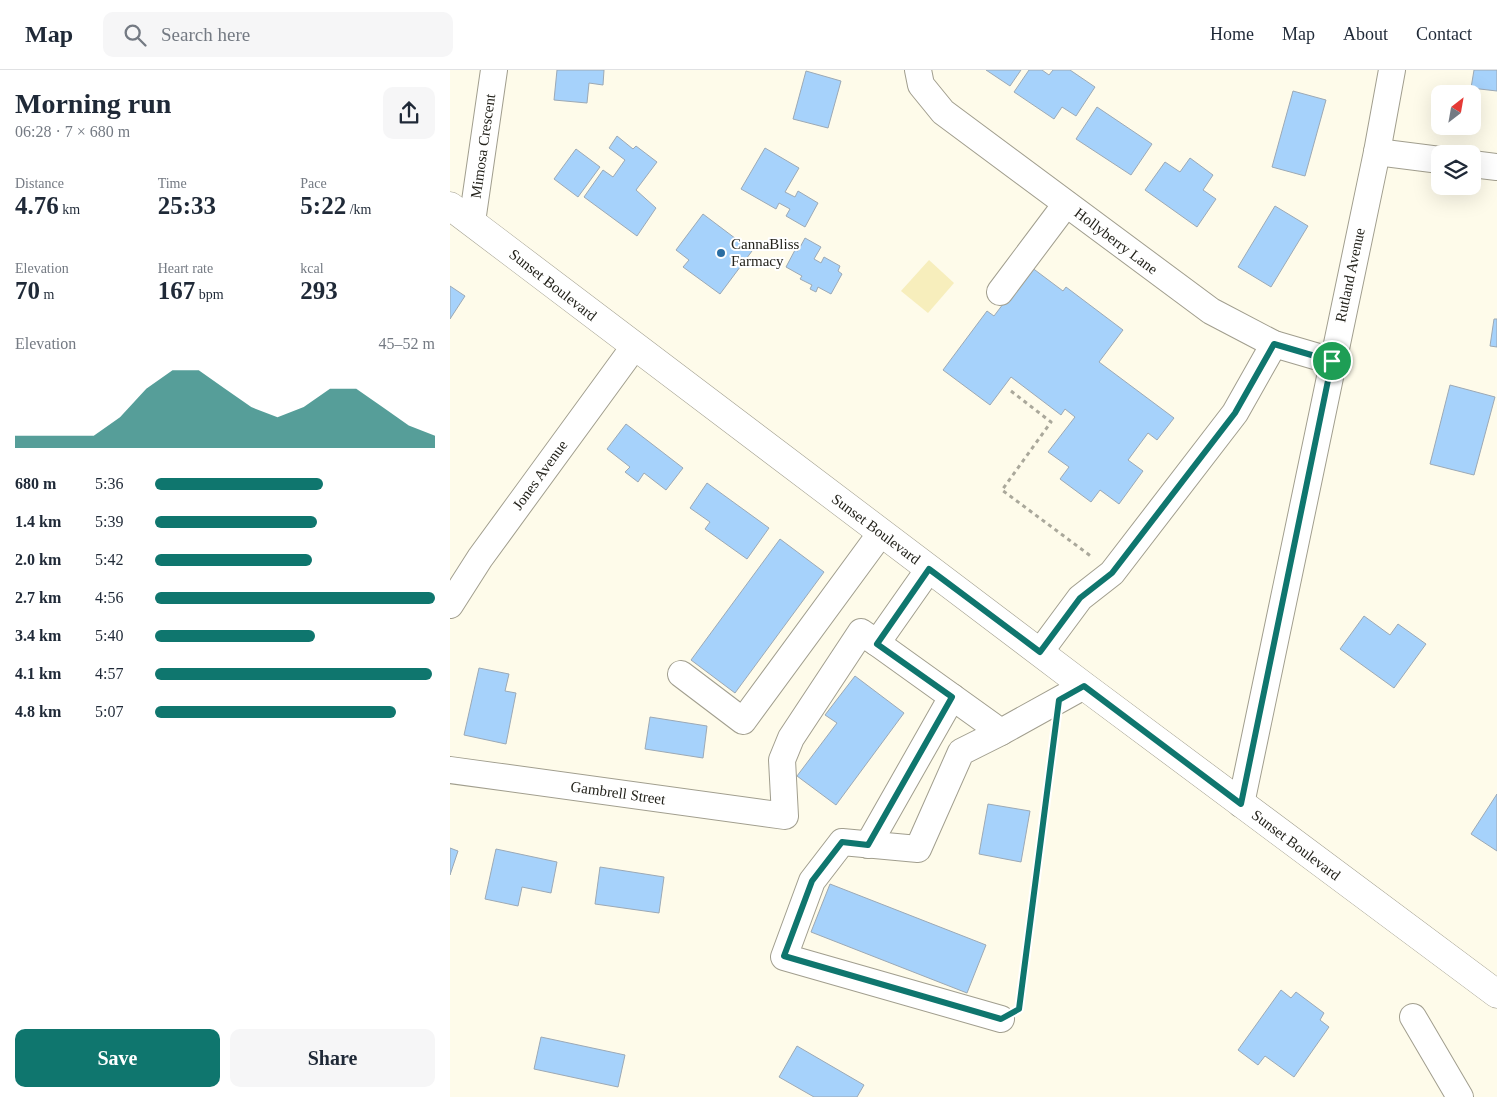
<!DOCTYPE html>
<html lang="en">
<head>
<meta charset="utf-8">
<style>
  body { margin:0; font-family:"Times New Roman",serif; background:#f6f6f7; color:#1f2937; height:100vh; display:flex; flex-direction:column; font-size:19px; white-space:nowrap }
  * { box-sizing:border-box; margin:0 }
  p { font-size:16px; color:#747a83 }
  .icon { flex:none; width:28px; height:28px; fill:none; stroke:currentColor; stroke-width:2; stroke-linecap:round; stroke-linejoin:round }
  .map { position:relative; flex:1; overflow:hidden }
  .details { display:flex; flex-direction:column; background:#fff; width:450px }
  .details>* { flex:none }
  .needle { width:32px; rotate:31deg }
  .tools { position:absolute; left:981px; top:15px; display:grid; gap:10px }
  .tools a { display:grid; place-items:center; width:50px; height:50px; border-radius:10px; background:#fff; box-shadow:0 5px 20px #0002; font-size:25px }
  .pin { position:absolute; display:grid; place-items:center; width:42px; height:42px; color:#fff; margin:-21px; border:2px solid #fff; border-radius:50%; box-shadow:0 1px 5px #0007 }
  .round { display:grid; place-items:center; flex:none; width:52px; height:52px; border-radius:10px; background:#f6f6f7 }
  .headline { display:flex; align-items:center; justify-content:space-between; height:85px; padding:0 15px }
  h1 { font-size:28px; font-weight:700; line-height:38px }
  .stats { display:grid; grid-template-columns:repeat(3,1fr); gap:8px; height:85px; padding:5px 15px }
  .stats div { display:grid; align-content:center }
  .stats b { font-size:25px; font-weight:700 }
  .stats small { font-size:14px; font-weight:400 }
  .stats p { font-size:14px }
  .chart { height:140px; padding:10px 15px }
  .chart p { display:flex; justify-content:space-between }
  .chart svg { width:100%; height:90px; margin-top:5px; fill:#0f766e; opacity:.7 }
  .primary-button { display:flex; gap:10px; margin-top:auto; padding:10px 15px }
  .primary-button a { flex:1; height:58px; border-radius:10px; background:#0f766e; color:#fff; font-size:20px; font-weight:700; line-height:58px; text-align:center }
  .primary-button a+a { background:#f6f6f7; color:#1f2937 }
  ul { padding:0 15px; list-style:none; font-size:16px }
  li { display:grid; grid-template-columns:80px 60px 1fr; align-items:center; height:38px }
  li i { height:12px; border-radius:6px; background:#0f766e }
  header { display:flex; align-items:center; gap:30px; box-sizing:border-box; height:70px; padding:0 25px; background:#fff; border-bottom:1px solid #e0e1e3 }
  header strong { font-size:24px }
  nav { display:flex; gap:28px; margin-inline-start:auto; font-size:18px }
  .search { width:350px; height:45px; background:#f6f6f7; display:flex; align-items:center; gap:12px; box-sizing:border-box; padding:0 18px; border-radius:10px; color:#747a83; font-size:19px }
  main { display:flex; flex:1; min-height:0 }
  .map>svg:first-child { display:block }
</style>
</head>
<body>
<header>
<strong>Map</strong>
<div class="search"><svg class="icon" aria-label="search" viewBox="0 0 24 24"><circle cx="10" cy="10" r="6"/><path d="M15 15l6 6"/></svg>Search here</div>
<nav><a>Home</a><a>Map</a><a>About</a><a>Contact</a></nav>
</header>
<main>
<section class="details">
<div class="headline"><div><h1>Morning run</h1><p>06:28 · 7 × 680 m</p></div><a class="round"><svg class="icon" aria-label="share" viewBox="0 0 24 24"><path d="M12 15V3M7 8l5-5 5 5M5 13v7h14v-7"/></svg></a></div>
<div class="stats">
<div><p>Distance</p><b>4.76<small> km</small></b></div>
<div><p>Time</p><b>25:33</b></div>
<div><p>Pace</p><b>5:22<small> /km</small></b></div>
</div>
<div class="stats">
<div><p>Elevation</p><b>70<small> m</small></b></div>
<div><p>Heart rate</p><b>167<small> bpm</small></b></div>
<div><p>kcal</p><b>293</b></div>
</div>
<div class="chart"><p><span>Elevation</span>45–52 m</p>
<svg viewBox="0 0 160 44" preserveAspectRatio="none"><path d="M0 44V38L10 38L20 38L30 38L40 29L50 15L60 6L70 6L80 15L90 24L100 29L110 24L120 15L130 15L140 24L150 33L160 38V44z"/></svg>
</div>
<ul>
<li><b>680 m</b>5:36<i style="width:60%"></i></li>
<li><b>1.4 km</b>5:39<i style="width:58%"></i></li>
<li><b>2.0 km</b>5:42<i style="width:56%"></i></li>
<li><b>2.7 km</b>4:56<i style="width:100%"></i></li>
<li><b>3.4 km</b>5:40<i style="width:57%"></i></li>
<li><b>4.1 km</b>4:57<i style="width:99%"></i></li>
<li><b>4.8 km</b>5:07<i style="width:86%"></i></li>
</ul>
<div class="primary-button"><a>Save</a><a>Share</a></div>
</section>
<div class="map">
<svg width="1047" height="1027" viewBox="0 0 1047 1027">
  <rect width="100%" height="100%" fill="#fefbea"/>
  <!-- green -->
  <path fill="#f7eebc" d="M 479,190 L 504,213 L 478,243 L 451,221 Z"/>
  <!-- building -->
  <g fill="#a6d2fb" stroke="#9ca9b5">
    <path d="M 107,0 L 154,0 L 153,15 L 139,13 L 137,33 L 104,30 Z"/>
    <path d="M 536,0 L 571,0 L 560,16 Z"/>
    <path d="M 579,0 L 592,0 L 599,5 L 603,0 L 620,0 L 645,17 L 626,46 L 612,37 L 604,49 L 564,22 Z"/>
    <path d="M 1024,0 L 1047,0 L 1047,21 L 1021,18 Z"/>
    <path d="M 356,1 L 391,11 L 378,58 L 343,49 Z"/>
    <path d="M 843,21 L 876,30 L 855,106 L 822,97 Z"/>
    <path d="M 647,37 L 702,74 L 681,105 L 626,69 Z"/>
    <path d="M 167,66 L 183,79 L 186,76 L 207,92 L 186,120 L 206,138 L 187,166 L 134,127 L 153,100 L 163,107 L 175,90 L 159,78 Z"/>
    <path d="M 315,78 L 349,98 L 335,122 L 345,127 L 348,121 L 368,133 L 355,157 L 336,146 L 340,139 L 329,133 L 326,139 L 291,119 Z"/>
    <path d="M 126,79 L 150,97 L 128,127 L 104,109 Z"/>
    <path d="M 740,88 L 763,105 L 753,120 L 766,129 L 747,157 L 695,120 L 715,92 L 730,102 Z"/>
    <path d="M 825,136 L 858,156 L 821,217 L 788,197 Z"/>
    <path d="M 253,144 L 302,181 L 270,224 L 233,197 L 239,190 L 226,180 Z"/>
    <path d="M 355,168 L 371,177 L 364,189 L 371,193 L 374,187 L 390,196 L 388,201 L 392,204 L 381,224 L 368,217 L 366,222 L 360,219 L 362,215 L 350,209 L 352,206 L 336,197 L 345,180 L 348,181 Z"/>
    <path d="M 581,197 L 613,221 L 616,217 L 673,260 L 649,292 L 724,348 L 707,370 L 698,363 L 678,390 L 693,401 L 669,434 L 650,420 L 641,432 L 610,409 L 619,397 L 598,382 L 625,347 L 615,339 L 611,345 L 561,307 L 540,335 L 493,300 L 537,241 L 544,246 Z"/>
    <path d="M 0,216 L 15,226 L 0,249 Z"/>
    <path d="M 1044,249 L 1047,249 L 1047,277 L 1040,276 Z"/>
    <path d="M 1000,315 L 1045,327 L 1024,405 L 980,394 Z"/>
    <path d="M 176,354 L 233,398 L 216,420 L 194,403 L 188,412 L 175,402 L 180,397 L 157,379 Z"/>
    <path d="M 257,413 L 319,458 L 297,489 L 255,459 L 260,452 L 240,438 Z"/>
    <path d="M 330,469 L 374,502 L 285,623 L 241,590 Z"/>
    <path d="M 914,546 L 940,565 L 948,554 L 976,574 L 944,618 L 890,579 Z"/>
    <path d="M 29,598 L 59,604 L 55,621 L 66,623 L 56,674 L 14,665 Z"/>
    <path d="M 405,606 L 454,643 L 386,735 L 347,706 L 387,653 L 375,645 Z"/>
    <path d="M 200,647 L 257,656 L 253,688 L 195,679 Z"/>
    <path d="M 1047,724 L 1047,781 L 1021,764 Z"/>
    <path d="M 538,734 L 580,741 L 571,792 L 529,784 Z"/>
    <path d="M 0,778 L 8,781 L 0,805 Z"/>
    <path d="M 46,779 L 107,792 L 101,823 L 72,817 L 68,836 L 35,829 Z"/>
    <path d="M 150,797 L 214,807 L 209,843 L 145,834 Z"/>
    <path d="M 380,814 L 536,875 L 517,923 L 361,862 Z"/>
    <path d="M 831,920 L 841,928 L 846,922 L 874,943 L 870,950 L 879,957 L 844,1007 L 815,986 L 808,995 L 788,980 Z"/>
    <path d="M 91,967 L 175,985 L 168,1017 L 84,999 Z"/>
    <path d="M 347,976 L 414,1015 L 407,1027 L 364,1027 L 329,1007 Z"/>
  </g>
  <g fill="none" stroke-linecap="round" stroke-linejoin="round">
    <defs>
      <g id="minor">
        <path d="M 468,0 L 471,15 L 493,42 L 761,241 L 824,274 L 882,291"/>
        <path d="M 927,82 L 990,90"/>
        <path d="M 1022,94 L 1047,97"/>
        <path d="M 22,152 L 44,0"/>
        <path d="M 550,222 L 616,134"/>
        <path d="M 0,535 L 30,488 L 184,277"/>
        <path d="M 427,573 L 551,662 L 634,616"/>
        <path d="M 590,582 L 630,528 L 662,503 L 785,343 L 824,274"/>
        <path d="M 231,604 L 293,651 L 431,463"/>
        <path d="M 0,700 L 335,746 L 332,690 L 341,668 L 411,562 L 427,573 L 479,499"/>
        <path d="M 791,734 L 927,82 L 942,0"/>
        <path d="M 418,775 L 502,627"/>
        <path d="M 963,947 L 1010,1027"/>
        <path d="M 551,949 L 334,887 L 362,811 L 392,772 L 468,779 L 511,682 L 551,662"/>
      </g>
      <path id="major" d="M 0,136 L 634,616 L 1047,924"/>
    </defs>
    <!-- minor casing -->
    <use href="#minor" stroke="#a19e8e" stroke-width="28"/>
    <!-- major casing -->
    <use href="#major" stroke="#a19e8e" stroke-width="29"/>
    <!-- path -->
    <g stroke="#aaa89b" stroke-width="3" stroke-dasharray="4 4" stroke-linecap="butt">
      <path d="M 561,321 L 601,352 L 552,420 L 642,487"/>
      <path d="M 569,934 L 605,660"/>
    </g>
    <!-- minor -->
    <use href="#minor" stroke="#fff" stroke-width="26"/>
    <!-- major -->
    <use href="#major" stroke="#fff" stroke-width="28"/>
  </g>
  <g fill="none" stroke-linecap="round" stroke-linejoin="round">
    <defs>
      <path id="route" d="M 824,274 L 882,291 L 791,734 L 634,616 L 609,630 L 569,939 L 551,949 L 334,886 L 362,811 L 392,772 L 418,775 L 502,627 L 427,574 L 479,499 L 590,582 L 630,528 L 662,503 L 785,343 Z"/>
    </defs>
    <!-- route casing -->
    <use href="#route" stroke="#fff" stroke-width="10"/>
    <!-- route -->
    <use href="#route" stroke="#0f766e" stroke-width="6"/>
  </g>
  <!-- markers -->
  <circle fill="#2a6da2" stroke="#fff" stroke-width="2" cx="271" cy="183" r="5"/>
  <g text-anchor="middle" stroke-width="4" stroke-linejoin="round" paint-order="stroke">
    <!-- street labels -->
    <g font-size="15" fill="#24231c" stroke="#fff">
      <text transform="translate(33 76) rotate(-82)" y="5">Mimosa Crescent</text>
      <text transform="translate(666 171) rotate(37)" y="5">Hollyberry Lane</text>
      <text transform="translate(900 205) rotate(-78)" y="5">Rutland Avenue</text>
      <text transform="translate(103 215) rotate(38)" y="5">Sunset Boulevard</text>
      <text transform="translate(90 405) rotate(-54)" y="5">Jones Avenue</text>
      <text transform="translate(426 459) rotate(37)" y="5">Sunset Boulevard</text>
      <text transform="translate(168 723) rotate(8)" y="5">Gambrell Street</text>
      <text transform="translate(846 775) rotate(37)" y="5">Sunset Boulevard</text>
    </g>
    <!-- poi labels -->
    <g font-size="15" fill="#24231c" stroke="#fff" text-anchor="start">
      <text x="281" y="179">CannaBliss<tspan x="281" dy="17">Farmacy</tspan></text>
    </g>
  </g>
</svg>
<div class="tools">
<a><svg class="needle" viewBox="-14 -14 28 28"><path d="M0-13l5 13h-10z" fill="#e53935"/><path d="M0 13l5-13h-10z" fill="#747a83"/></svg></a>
<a><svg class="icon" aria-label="layers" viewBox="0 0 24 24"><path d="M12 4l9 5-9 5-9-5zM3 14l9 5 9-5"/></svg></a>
</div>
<div class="pin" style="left:882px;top:291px;background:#1e9e55"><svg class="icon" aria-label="arrive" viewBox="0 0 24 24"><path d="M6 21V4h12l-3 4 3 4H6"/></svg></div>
</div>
</main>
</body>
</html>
